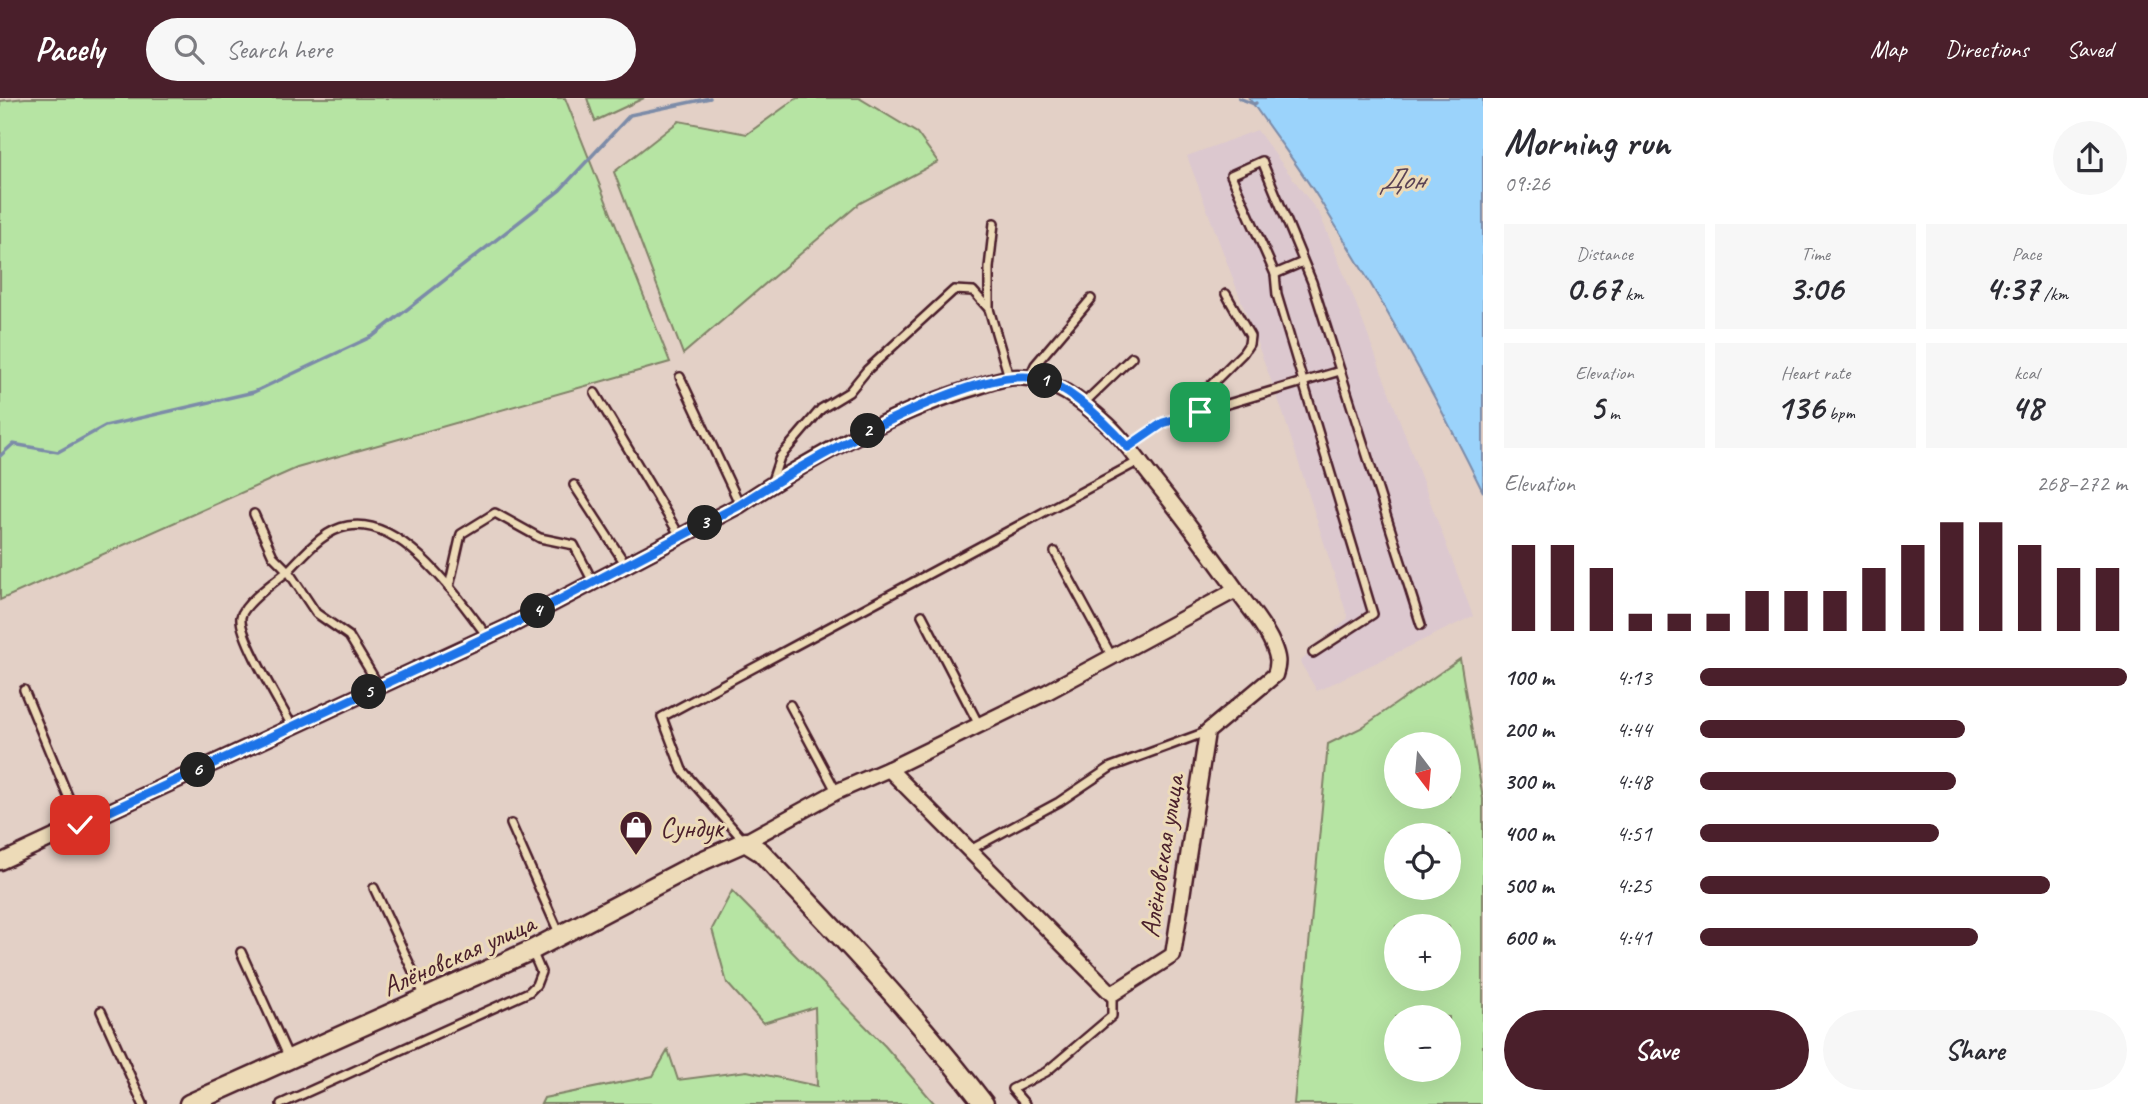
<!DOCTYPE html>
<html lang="en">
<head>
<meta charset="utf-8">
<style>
  body { margin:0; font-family:Caveat,sans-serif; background:#f7f7f7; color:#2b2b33; height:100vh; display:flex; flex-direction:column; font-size:26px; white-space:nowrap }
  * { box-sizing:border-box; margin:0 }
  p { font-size:23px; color:#7c7c81 }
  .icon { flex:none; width:38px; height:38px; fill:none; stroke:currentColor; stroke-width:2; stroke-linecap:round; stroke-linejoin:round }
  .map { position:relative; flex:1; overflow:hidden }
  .side { display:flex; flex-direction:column; background:#fff; width:665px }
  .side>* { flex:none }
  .needle { width:46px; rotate:164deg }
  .buttons { position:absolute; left:1384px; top:634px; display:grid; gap:14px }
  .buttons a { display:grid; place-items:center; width:77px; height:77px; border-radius:50%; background:#fff; box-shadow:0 7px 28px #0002; font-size:35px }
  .pin { position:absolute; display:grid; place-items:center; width:60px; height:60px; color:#fff; margin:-30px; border-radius:14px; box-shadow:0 4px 10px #0006 }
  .km { position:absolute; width:35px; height:35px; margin:-18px; border-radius:50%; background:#222; color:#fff; font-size:19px; line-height:35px; text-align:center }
  .round { display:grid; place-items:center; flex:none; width:74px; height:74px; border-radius:37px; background:#f7f7f7 }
  .headline { display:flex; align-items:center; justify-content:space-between; height:119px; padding:0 21px }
  h1 { font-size:38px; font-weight:800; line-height:52px }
  .metrics { display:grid; grid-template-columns:repeat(3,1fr); gap:10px; height:119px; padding:7px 21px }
  .metrics div { display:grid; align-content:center; border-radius:0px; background:#f7f7f7; text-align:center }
  .metrics b { font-size:35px; font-weight:800 }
  .metrics small { font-size:19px; font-weight:400 }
  .metrics p { font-size:19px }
  .chart { height:196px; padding:14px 21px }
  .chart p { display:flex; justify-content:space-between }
  .chart svg { width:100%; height:126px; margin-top:7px; stroke:#4a1f2b; stroke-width:6 }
  .cta { display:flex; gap:14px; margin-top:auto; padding:14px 21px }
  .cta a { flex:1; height:80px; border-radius:42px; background:#4a1f2b; color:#fff; font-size:28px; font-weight:800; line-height:80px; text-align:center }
  .cta a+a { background:#f7f7f7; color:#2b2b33 }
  ul { padding:0 21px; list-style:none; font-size:23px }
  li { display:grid; grid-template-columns:112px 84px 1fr; align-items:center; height:52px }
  li i { height:18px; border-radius:9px; background:#4a1f2b }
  header { display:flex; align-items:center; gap:42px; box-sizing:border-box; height:98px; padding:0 35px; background:#4a1f2b; color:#fff }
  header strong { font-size:33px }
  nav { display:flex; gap:38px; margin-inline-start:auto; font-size:24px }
  .search { width:490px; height:63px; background:#f7f7f7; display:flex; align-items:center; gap:18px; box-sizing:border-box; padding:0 24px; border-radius:38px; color:#7c7c81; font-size:26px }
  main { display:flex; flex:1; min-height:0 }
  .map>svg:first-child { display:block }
</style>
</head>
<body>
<header>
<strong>Pacely</strong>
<div class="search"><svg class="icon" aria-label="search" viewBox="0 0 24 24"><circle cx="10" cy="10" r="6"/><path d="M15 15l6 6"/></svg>Search here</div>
<nav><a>Map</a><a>Directions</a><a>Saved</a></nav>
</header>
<main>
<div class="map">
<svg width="1483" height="1006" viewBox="0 0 1483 1006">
  <rect width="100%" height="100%" fill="#e3d0c6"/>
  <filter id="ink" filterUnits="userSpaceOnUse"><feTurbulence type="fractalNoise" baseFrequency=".0143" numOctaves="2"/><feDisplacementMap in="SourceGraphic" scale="14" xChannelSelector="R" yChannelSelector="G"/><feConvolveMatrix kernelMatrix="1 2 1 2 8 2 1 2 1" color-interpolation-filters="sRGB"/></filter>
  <g filter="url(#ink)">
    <!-- built -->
    <path fill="#dcc8cf" d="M 1257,32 L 1320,117 L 1355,203 L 1473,518 L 1317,593 L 1300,564 L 1348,520 L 1281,309 L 1187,58 Z"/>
    <!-- green -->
    <g fill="#b6e4a3" stroke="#808267" stroke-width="2" fill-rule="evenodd">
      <path d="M 25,0 L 565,0 L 670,264 L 297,370 L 0,502 L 0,3 Z"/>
      <path d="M 587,0 L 644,0 L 595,23 Z"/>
      <path d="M 797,0 L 859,0 L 917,35 L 938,64 L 860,105 L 683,256 L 614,74 L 679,23 L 747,36 Z"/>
      <path d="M 1460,561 L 1483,701 L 1483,1006 L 1294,1006 L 1328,646 L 1361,630 ZM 1396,646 L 1449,646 L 1449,698 L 1396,698 ZM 1396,737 L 1449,737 L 1449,789 L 1396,789 ZM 1396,828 L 1449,828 L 1449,880 L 1396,880 ZM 1396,919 L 1449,919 L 1449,971 L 1396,971 Z"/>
      <path d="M 732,793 L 885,948 L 935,1006 L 541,1006 L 544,1000 L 653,978 L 668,952 L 678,982 L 747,973 L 817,988 L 815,909 L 763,925 L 727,885 L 712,831 Z"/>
    </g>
    <!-- water -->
    <path fill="#9bd3fb" stroke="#7b8ba8" stroke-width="2" d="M 1249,0 L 1483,0 L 1483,394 C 1434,294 1378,195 1319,101 C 1297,66 1272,34 1249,0 Z"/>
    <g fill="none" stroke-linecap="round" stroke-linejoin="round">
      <!-- stream -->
      <g stroke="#7b8ba8" stroke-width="3.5">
        <path d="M 1239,0 L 1254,6 L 1256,5"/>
        <path d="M 0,358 L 13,346 L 58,354 L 105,328 L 254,294 L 373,238 L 560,92 L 630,17 L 710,0"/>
      </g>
      <defs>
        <g id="service">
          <path d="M 994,125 L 989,170 L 989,211 L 1009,279"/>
          <path d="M 1275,176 L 1303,164"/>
          <path d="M 680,279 L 740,407"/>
          <path d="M 1029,280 L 1035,267 L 1091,201"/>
          <path d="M 595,295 L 680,438"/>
          <path d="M 1082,307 L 1132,259"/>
          <path d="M 1200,314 L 1207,291 L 1243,255 L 1249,246 L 1250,238 L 1226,196"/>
          <path d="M 1128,349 L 1163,325 L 1340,273"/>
          <path d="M 771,386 L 780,359 L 821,311 L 849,294 L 867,272 L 954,192 L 973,193 L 989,211"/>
          <path d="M 574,387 L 626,467"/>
          <path d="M 254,416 L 273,458 L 288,473 C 277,482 244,505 241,519 C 238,537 282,609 292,628"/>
          <path d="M 1055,454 L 1112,559"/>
          <path d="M 449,489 L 461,436 L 495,415 L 540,440 L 574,447 L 593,484"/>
          <path d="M 922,517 L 979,627"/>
          <path d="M 1313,555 L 1373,516 L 1277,197 L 1275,176 L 1231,77 L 1262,63 L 1312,184 L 1421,527"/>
          <path d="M 379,588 L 349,538 L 316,515 L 288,473 C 305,456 323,432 348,428 C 403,418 458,500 487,538"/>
          <path d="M 24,592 L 80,727"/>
          <path d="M 790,607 L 836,693"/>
          <path d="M 511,726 L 560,837"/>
          <path d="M 744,743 L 682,672 L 662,619 L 1139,363"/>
          <path d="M 970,752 L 1059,704 L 1111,669 L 1206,634"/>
          <path d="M 374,790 L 425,899"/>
          <path d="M 241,854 L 289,960"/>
          <path d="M 101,913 L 143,1006"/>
          <path d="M 281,1006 L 529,894 L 536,887 L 541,874 L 532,853"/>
          <path d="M 1025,1006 L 1012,991 L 1046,974 L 1112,918 L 1112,896"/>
        </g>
        <g id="minor">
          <path d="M 745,744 L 836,694 L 889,671 L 1047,594 L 1236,492"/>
          <path d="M 0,764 L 510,528 L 740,407 C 810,361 896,312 976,289 C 989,285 1003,279 1017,279 C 1052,279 1083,304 1108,327 C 1124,342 1136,359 1149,376 C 1179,413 1207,451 1235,490 C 1247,508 1265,527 1273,547 C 1278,559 1279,565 1275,577 L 1207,634 L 1173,857 L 1112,896 L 889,671"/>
        </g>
        <path id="tertiary" d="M 189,1006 L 532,852 L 704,762 L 745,744 L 761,754 C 839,836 916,917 984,1006"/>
      </defs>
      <!-- service casing -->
      <use href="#service" stroke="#4a1f2b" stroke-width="12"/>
      <!-- minor casing -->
      <use href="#minor" stroke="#4a1f2b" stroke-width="19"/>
      <!-- tertiary casing -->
      <use href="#tertiary" stroke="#4a1f2b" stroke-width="23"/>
      <!-- service -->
      <use href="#service" stroke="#eddbb8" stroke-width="7"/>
      <!-- minor -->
      <use href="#minor" stroke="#eddbb8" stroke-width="14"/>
      <!-- tertiary -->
      <use href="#tertiary" stroke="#eddbb8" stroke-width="18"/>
    </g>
  </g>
  <g fill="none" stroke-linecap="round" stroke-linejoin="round" filter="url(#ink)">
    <defs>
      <path id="route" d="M 80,727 L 510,528 L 740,407 C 795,370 978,263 1040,281 C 1071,290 1107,326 1128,349 L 1163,325 L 1200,314"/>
    </defs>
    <!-- route casing -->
    <use href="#route" stroke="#fff" stroke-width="14"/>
    <!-- route -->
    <use href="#route" stroke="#1a73e8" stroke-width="9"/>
  </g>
  <!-- icons -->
  <defs>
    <symbol id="shop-pin" viewBox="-11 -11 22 30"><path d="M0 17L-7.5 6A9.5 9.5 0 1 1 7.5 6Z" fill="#4a1f2b" stroke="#eddbb8"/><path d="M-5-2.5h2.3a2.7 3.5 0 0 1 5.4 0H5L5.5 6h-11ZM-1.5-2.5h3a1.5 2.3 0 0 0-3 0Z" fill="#fff"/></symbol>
  </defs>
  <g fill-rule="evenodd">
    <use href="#shop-pin" x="617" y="710" width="38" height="52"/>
  </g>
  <g text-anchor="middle" stroke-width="6" stroke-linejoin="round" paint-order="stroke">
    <!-- poi labels -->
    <g font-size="28" fill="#4a1f2b" stroke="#eddbb8" text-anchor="start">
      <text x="660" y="739">Сундук</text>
    </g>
    <!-- street labels -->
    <g font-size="28" fill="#4a1f2b" stroke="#eddbb8">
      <text transform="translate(1161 758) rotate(-81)" y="10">Алёновская улица</text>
      <text transform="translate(458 856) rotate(-24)" y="10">Алёновская улица</text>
    </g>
    <!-- water labels -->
    <g font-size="30" font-style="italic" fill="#5a4355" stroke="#eddbb8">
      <text x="1402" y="91">Дон</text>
    </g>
  </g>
</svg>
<div class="buttons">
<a><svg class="needle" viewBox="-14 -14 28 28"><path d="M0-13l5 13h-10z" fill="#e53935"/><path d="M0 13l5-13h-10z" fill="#7c7c81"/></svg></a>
<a><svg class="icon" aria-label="locate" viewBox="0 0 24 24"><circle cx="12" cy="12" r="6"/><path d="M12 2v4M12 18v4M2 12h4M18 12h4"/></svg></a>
<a>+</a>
<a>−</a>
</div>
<div class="pin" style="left:1200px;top:314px;background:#1e9e55"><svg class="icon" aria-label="arrive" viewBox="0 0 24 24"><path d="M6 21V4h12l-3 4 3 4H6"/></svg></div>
<div class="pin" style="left:80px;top:727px;background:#d93025"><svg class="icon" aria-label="check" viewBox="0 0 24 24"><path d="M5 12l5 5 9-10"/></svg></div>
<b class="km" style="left:1045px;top:283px">1</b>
<b class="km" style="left:868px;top:333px">2</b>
<b class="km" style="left:705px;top:425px">3</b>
<b class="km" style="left:538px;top:513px">4</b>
<b class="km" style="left:369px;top:594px">5</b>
<b class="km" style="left:198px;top:672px">6</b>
</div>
<section class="side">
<div class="headline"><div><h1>Morning run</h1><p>09:26</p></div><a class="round"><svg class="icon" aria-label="share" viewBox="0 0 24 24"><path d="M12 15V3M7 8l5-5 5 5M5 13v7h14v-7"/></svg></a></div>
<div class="metrics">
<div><p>Distance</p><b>0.67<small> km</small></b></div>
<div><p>Time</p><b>3:06</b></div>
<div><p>Pace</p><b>4:37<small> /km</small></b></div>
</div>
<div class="metrics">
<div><p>Elevation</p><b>5<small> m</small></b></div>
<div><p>Heart rate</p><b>136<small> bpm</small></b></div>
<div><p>kcal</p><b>48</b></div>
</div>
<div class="chart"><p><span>Elevation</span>268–272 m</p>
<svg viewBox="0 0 160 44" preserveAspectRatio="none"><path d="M5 44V14M15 44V14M25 44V22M35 44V38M45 44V38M55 44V38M65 44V30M75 44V30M85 44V30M95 44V22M105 44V14M115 44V6M125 44V6M135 44V14M145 44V22M155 44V22"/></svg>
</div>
<ul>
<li><b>100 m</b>4:13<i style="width:100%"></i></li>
<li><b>200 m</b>4:44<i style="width:62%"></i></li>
<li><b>300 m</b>4:48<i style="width:60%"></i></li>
<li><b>400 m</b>4:51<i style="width:56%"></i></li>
<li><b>500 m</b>4:25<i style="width:82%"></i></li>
<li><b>600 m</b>4:41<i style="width:65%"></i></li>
</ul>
<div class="cta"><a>Save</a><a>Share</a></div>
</section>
</main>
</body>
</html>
